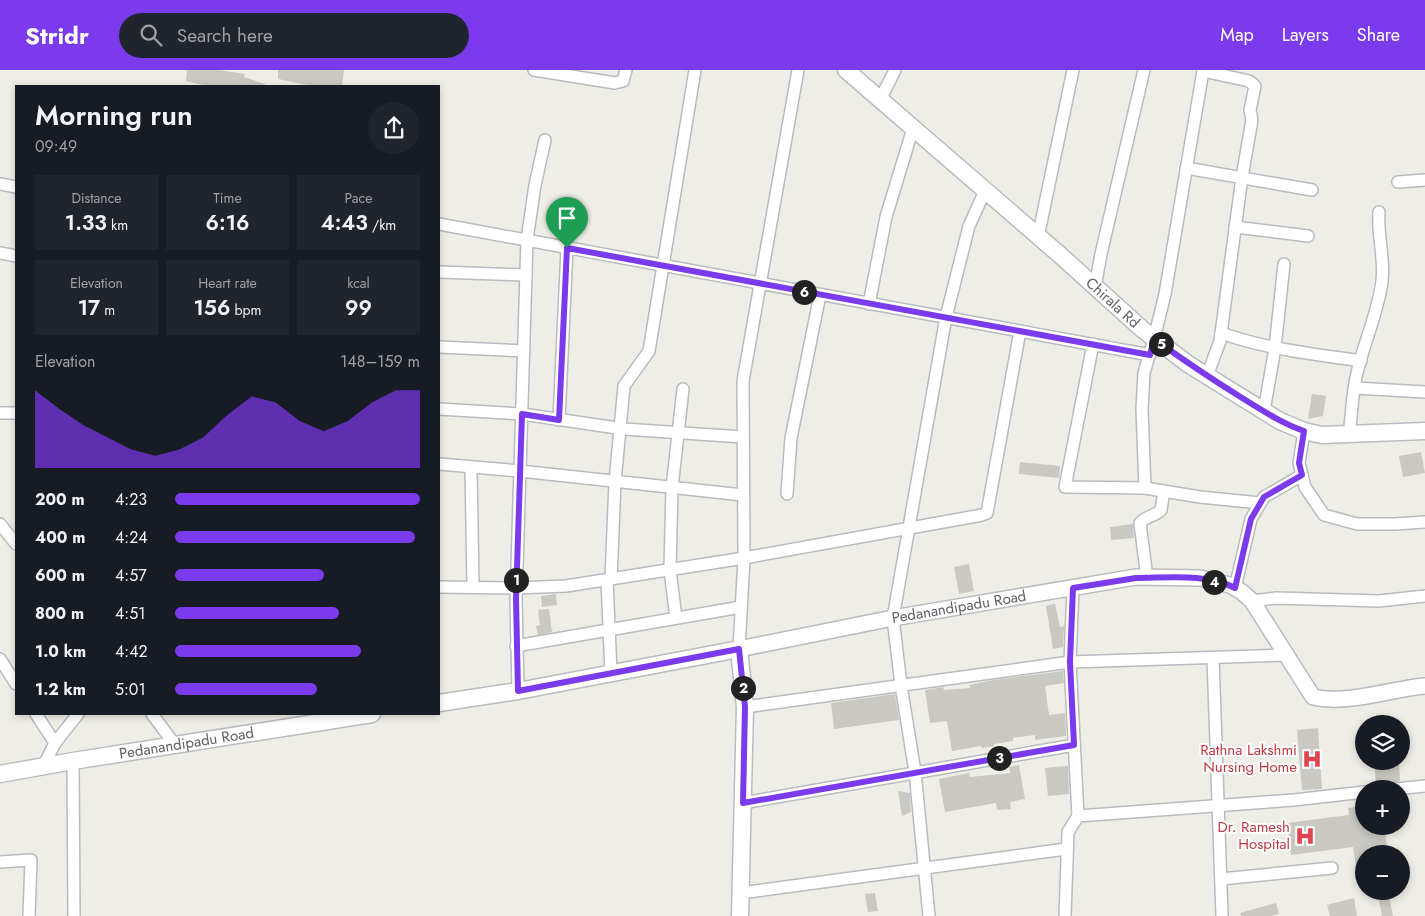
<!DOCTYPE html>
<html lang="en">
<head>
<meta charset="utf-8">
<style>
  body { margin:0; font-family:Jost,sans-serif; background:#20242c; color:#f1f3f6; height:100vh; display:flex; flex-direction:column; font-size:19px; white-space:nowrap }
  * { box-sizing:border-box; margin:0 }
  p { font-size:16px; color:#9ea1a6 }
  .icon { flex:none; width:28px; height:28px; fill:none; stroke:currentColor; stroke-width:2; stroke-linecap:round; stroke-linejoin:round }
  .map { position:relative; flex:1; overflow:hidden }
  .drawer { position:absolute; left:15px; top:15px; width:425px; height:630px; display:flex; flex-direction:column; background:#171b24; border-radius:0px; box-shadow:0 2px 8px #0003 }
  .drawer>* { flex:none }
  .fabs { position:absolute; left:1355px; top:645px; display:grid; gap:10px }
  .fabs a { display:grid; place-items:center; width:55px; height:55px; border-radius:50%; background:#171b24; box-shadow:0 2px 8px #0003; font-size:25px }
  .pin { position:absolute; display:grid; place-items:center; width:42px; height:42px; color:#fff; margin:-51px -21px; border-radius:50% 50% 50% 0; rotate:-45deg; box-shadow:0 0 5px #0007 }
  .pin .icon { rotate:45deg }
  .km { position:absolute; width:25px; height:25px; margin:-12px; border-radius:50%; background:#222; color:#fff; font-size:14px; line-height:25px; text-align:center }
  .round { display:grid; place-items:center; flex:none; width:52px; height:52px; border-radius:26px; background:#20242c }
  .headline { display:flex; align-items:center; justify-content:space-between; height:85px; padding:0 20px }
  h1 { font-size:28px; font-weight:600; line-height:38px }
  .stats { display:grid; grid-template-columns:repeat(3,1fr); gap:8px; height:85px; padding:5px 20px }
  .stats div { display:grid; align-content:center; border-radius:0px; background:#20242c; text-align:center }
  .stats b { font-size:21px; font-weight:600 }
  .stats small { font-size:14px; font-weight:400 }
  .stats p { font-size:14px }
  .chart { height:140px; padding:10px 20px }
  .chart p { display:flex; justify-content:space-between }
  .chart svg { width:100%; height:90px; margin-top:5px; fill:#7c3aed; opacity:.7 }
  ul { padding:0 20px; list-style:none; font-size:16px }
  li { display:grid; grid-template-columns:80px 60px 1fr; align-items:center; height:38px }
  li i { height:12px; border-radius:6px; background:#7c3aed }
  header { display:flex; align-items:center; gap:30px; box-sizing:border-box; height:70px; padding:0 25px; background:#7c3aed; color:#fff }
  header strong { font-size:24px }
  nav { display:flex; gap:28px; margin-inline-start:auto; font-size:18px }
  .search { width:350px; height:45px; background:#20242c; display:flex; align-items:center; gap:12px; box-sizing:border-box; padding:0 18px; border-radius:28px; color:#9ea1a6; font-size:19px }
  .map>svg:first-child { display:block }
</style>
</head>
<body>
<header>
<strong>Stridr</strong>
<div class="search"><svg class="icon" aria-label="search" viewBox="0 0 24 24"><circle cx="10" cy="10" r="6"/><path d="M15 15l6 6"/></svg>Search here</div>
<nav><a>Map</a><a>Layers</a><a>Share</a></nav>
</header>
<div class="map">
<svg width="1425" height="846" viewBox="0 0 1425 846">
  <rect width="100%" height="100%" fill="#efeee6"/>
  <!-- building -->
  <g fill="#cac8c2">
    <path d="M 187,0 L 219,0 L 245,4 L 244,7 L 265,14 L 264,16 L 207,16 L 186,11 Z"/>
    <path d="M 278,0 L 344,0 L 342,16 L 312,16 L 278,9 Z"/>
    <path d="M 1312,324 L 1326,326 L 1323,346 L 1308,349 Z"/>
    <path d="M 1421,382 L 1425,403 L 1403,407 L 1399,386 Z"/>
    <path d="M 1020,392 L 1060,396 L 1059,408 L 1019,404 Z"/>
    <path d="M 1133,454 L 1134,468 L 1111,470 L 1110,457 Z"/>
    <path d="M 969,494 L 974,521 L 959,524 L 954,497 Z"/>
    <path d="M 556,524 L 557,535 L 542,537 L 541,526 Z"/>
    <path d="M 1055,534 L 1060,557 L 1064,556 L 1063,577 L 1053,579 L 1046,536 Z"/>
    <path d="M 549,539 L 552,562 L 538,565 L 536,556 L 540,555 L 538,540 Z"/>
    <path d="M 1063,601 L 1064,613 L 1045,616 L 1049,645 L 1065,643 L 1066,666 L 1035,670 L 1035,665 L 1013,668 L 1013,671 L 994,674 L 994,676 L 982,678 L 981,676 L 952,681 L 947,651 L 930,653 L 925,620 L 943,617 L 944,620 L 970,618 L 969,615 L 993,610 Z"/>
    <path d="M 895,624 L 899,650 L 834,659 L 831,633 Z"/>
    <path d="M 1318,658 L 1322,719 L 1302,720 L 1297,660 Z"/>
    <path d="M 1374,691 L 1399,691 L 1400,711 L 1390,714 L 1376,716 Z"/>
    <path d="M 1019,695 L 1025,729 L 1010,732 L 1011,739 L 997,740 L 996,733 L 945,742 L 939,709 L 969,703 L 970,707 L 1010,703 L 1009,697 Z"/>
    <path d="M 1066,696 L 1068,696 L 1069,724 L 1048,726 L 1045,698 Z"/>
    <path d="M 898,721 L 910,723 L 911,742 L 902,746 Z"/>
    <path d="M 1364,736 L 1364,756 L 1384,756 L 1388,784 L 1364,784 L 1364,811 L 1358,811 L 1353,777 L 1291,785 L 1287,753 L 1349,745 L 1348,738 Z"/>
    <path d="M 1377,821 L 1388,821 L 1393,846 L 1382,846 Z"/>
    <path d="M 875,823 L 878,841 L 868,842 L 865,824 Z"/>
    <path d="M 1354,828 L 1357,846 L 1330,846 L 1327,835 Z"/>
    <path d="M 1276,833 L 1279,844 L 1271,846 L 1241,846 L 1240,843 Z"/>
  </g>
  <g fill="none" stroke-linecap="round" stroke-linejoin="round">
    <defs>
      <g id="minor">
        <path d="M 534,0 L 615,13 L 623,11 L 626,0"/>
        <path d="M 880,30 L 895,0"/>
        <path d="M 1186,98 L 1312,120"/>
        <path d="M 1398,112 L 1425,110"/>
        <path d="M 0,114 L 16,117"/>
        <path d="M 439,154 L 1150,285"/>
        <path d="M 1235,157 L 1308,166"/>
        <path d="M 1038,167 L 1073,0"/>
        <path d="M 0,183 L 16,186"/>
        <path d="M 439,202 L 526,205"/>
        <path d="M 1095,217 L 1101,184 L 1144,0"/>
        <path d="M 869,234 L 886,147 L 913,58"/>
        <path d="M 1221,263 C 1266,279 1314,284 1361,291"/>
        <path d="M 1093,274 L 1065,417 L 1145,418 L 1200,427 L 1260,433"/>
        <path d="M 439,277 L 524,281"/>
        <path d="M 1355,318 L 1425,322"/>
        <path d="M 439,339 L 522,344 L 624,359 L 743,367"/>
        <path d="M 1264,341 L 1275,278 L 1284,194"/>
        <path d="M 0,343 L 16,343"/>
        <path d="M 559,350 L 567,178"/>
        <path d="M 1304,361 L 1299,393 L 1305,417 L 1324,445 L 1357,454 L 1395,454 L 1425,452"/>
        <path d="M 1349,364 C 1352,344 1352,323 1357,303 C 1364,272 1378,243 1382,211 C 1385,188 1377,165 1379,142"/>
        <path d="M 439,394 L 520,401 L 743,425"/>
        <path d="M 471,397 L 473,516"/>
        <path d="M 1145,418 L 1142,339 L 1144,303 L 1154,269 L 1165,224 L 1203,1 L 1249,11 L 1255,16 L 1250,40 L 1252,50 L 1242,107 L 1220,271 L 1207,306"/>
        <path d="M 787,424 L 791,368 L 820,225"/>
        <path d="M 0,454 L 16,474"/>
        <path d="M 1147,508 L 1140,453 C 1146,446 1155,446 1161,440 L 1164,421"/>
        <path d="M 611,509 L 615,412 L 624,316 L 649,281 L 695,0"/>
        <path d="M 607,510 L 611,603"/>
        <path d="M 439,517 L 516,518 L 566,516 L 744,488 L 982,445 L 987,443 L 1020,261"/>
        <path d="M 1235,518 L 1251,449 L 1264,427 L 1302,405"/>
        <path d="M 1252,531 L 1276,528 L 1379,531 L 1425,526"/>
        <path d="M 676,548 L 670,500 L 672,418 L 683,319"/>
        <path d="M 516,576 L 741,537"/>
        <path d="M 739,579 L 744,488 L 743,311 L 798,0"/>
        <path d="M 1213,588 L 1222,846"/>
        <path d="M 0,589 L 16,614"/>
        <path d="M 518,621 L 516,529 L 527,170 L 535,115 L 545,70"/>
        <path d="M 745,637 L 1070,592 L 1287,585"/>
        <path d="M 36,644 L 55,673 L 43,697"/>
        <path d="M 152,644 L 175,675"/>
        <path d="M 55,673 L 78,644"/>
        <path d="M 73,691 L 74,846"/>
        <path d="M 1396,719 L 1425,716"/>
        <path d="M 743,733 L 1074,675"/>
        <path d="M 1078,746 L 1294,730 L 1364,722"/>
        <path d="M 0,792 L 31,790 L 29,846"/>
        <path d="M 1221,809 L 1332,798"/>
        <path d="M 741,823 L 1066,779"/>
        <path d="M 929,846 L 915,702 L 901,615 L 893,548 L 946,247 L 969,156 L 985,121"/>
        <path d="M 1065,846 L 1068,762 L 1078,746 L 1070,592 L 1073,518"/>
      </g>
      <g id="tertiary">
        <path id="s1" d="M 739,579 L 893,548 L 1136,507 L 1200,508 L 1230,515 L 1242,522 L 1252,531 L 1313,627 C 1347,635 1390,619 1425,616"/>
      </g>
      <g id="secondary">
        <path id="s2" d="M 846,0 L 1060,185 L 1142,259 L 1188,294 L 1280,351 L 1304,361 L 1322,365 L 1425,361"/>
        <path d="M 439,633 L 518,621 L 739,579 L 745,637 L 740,846"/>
        <path id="s3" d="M 0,704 L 73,691 L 372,644"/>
      </g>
    </defs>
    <!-- minor casing -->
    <use href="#minor" stroke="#b8babf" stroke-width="14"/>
    <!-- tertiary casing -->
    <use href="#tertiary" stroke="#b8babf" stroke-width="18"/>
    <!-- secondary casing -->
    <use href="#secondary" stroke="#b9bbc0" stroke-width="19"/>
    <!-- minor -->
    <use href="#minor" stroke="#fff" stroke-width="11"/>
    <!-- tertiary -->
    <use href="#tertiary" stroke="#fff" stroke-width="15"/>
    <!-- secondary -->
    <use href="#secondary" stroke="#fff" stroke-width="16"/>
  </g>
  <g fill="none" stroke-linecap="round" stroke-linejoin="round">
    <defs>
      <path id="route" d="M 567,178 L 1150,285 L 1154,269 C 1182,289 1210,308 1239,326 C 1260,339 1281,353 1304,361 L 1299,393 L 1302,405 L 1264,427 L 1251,449 L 1235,518 C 1206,503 1168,508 1136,508 L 1073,518 L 1070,592 L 1074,675 L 743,733 L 745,637 L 739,579 L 518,621 L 516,529 L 522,344 L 559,350 Z"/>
    </defs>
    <!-- route casing -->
    <use href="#route" stroke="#fff" stroke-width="10"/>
    <!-- route -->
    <use href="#route" stroke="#7c3aed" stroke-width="6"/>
  </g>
  <!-- icons -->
  <defs>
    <symbol id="hospital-bare" viewBox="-9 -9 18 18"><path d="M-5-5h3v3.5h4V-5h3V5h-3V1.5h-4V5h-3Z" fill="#e0444e" stroke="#fff" stroke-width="2.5" paint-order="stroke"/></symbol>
  </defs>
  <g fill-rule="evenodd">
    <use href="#hospital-bare" x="1298" y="675" width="28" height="28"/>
    <use href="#hospital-bare" x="1291" y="752" width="28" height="28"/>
  </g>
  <g text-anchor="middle" stroke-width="4" stroke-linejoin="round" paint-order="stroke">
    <!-- street labels -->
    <g font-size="15" fill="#5e6065" stroke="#fff">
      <text dy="5" stroke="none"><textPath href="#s2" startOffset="354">Chirala Rd</textPath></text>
      <text dy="5" stroke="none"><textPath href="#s1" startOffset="224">Pedanandipadu Road</textPath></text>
      <text dy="5" stroke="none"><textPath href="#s3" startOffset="189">Pedanandipadu Road</textPath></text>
    </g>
    <!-- health labels -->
    <g font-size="15" fill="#be3a42" stroke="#fff" text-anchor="end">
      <text x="1297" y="685">Rathna Lakshmi<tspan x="1297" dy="17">Nursing Home</tspan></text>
      <text x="1290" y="762">Dr. Ramesh<tspan x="1290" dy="17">Hospital</tspan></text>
    </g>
  </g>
</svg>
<div class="fabs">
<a><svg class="icon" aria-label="layers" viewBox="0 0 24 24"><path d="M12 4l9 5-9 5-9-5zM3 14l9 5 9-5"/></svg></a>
<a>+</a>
<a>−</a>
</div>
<div class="pin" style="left:567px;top:178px;background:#1e9e55"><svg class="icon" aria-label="arrive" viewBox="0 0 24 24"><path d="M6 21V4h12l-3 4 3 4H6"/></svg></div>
<b class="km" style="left:516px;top:510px">1</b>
<b class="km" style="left:743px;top:618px">2</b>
<b class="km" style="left:999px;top:688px">3</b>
<b class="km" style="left:1214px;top:512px">4</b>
<b class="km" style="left:1161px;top:274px">5</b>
<b class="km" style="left:804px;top:222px">6</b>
<section class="drawer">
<div class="headline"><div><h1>Morning run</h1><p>09:49</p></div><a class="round"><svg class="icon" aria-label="share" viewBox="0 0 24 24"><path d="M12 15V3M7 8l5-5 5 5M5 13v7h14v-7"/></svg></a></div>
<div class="stats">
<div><p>Distance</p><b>1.33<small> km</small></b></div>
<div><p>Time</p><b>6:16</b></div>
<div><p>Pace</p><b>4:43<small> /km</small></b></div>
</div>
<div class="stats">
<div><p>Elevation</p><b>17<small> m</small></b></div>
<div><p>Heart rate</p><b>156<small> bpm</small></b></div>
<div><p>kcal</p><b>99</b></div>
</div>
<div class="chart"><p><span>Elevation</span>148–159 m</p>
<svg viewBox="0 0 160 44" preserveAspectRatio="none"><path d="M0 44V6L10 15L20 23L30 29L40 35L50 38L60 35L70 29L80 18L90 9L100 12L110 21L120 26L130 21L140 12L150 6L160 6V44z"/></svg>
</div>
<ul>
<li><b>200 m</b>4:23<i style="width:100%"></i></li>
<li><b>400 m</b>4:24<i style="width:98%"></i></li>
<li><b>600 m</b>4:57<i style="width:61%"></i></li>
<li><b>800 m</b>4:51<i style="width:67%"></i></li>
<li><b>1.0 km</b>4:42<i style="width:76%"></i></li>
<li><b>1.2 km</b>5:01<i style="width:58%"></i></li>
</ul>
</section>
</div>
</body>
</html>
